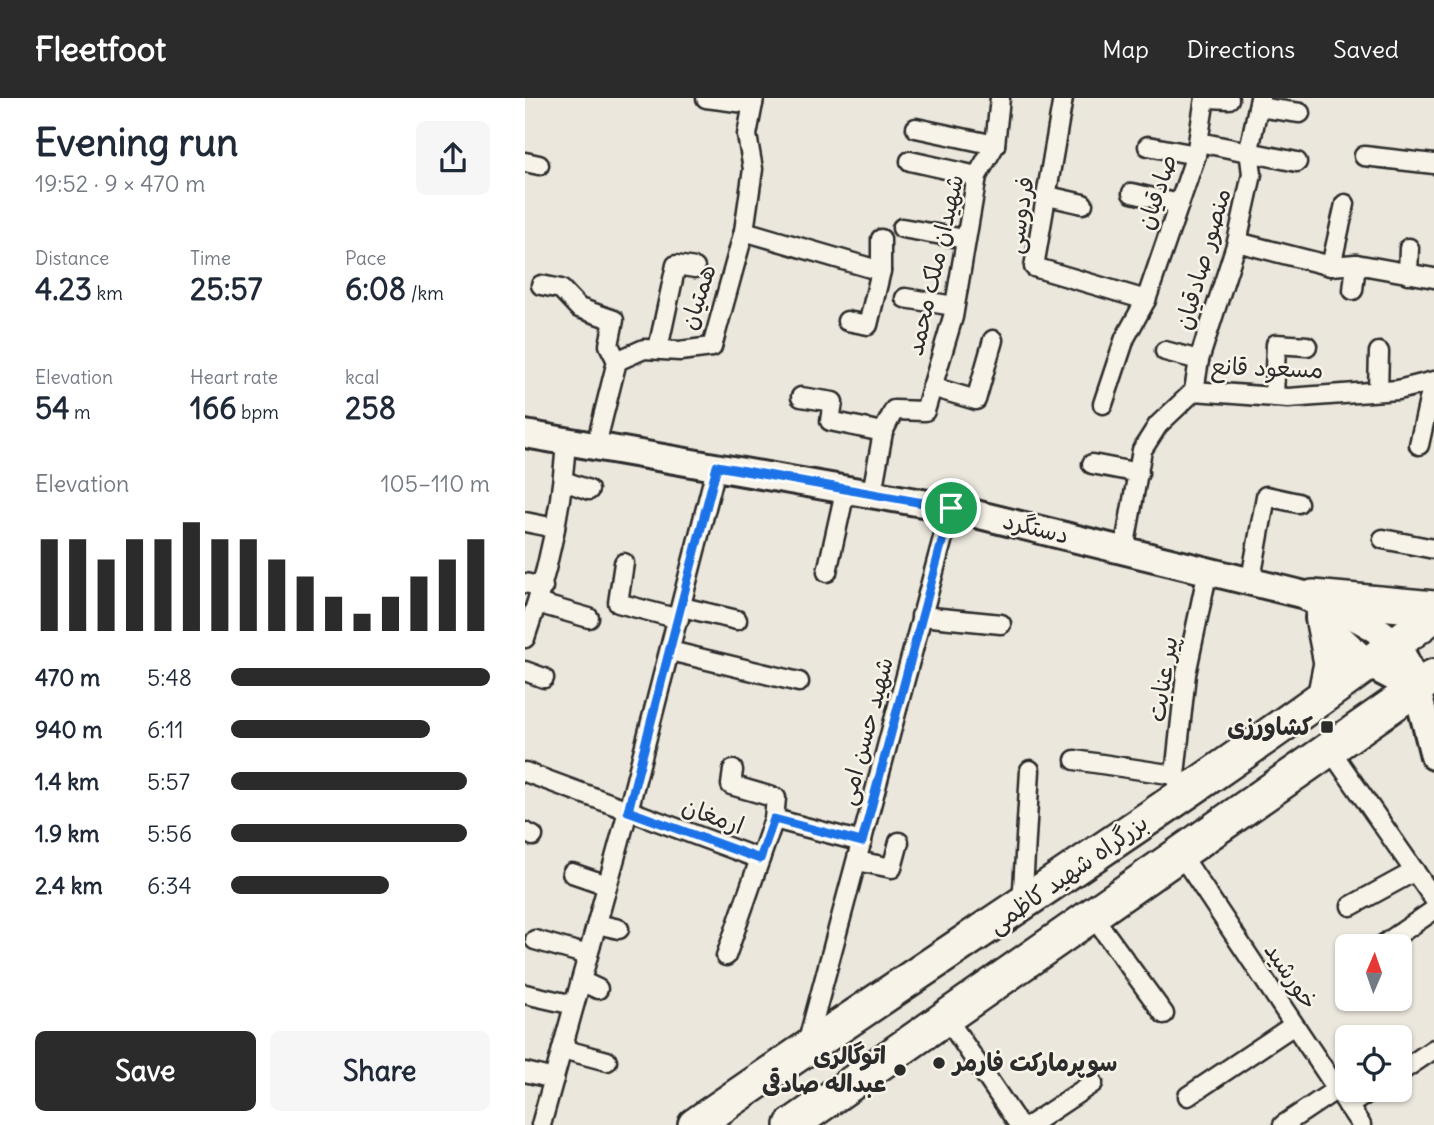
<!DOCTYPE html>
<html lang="en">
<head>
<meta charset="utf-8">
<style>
  body { margin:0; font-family:Delius,"Playpen Sans Arabic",sans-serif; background:#f6f6f7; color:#1f2937; height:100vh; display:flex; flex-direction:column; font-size:26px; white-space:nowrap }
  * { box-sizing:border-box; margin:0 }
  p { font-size:23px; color:#747a83 }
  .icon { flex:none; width:38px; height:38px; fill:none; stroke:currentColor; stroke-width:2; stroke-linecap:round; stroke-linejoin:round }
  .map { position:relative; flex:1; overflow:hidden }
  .sheet { display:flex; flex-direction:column; background:#fff; width:525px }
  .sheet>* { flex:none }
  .needle { width:46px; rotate:2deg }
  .controls { position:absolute; left:810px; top:836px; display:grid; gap:14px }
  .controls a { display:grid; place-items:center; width:77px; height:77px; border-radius:10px; background:#fff; box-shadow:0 2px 5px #0004; font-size:35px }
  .pin { position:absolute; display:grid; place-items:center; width:60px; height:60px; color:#fff; margin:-30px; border:4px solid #fff; border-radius:50%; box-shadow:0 2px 7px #0007 }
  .round { display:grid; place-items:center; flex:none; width:74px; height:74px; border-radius:10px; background:#f6f6f7 }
  .summary { display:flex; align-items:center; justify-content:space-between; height:119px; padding:0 35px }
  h1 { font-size:38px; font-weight:700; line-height:52px }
  .stats { display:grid; grid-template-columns:repeat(3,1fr); gap:10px; height:119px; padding:7px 35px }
  .stats div { display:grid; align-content:center }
  .stats b { font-size:30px; font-weight:700 }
  .stats small { font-size:19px; font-weight:400 }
  .stats p { font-size:19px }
  .chart { height:196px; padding:14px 35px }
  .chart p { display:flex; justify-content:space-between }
  .chart svg { width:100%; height:126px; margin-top:7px; stroke:#2b2b2b; stroke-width:6 }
  .primary-button { display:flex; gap:14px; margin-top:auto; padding:14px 35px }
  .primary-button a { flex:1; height:80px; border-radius:10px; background:#2b2b2b; color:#fff; font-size:28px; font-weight:700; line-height:80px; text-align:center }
  .primary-button a+a { background:#f6f6f7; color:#1f2937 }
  ul { padding:0 35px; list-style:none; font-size:23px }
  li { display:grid; grid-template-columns:112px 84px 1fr; align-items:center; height:52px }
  li i { height:18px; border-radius:9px; background:#2b2b2b }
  header { display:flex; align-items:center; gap:42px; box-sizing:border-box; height:98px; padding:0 35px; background:#2b2b2b; color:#fff }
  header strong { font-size:33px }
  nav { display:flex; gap:38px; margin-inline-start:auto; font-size:24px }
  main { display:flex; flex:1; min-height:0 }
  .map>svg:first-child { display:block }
</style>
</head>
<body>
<header>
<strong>Fleetfoot</strong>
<nav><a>Map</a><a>Directions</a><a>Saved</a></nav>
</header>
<main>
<section class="sheet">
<div class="summary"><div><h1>Evening run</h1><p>19:52 · 9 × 470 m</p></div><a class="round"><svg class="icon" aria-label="share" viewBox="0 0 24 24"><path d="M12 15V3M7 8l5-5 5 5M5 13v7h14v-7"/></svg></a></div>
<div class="stats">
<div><p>Distance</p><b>4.23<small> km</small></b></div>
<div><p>Time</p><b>25:57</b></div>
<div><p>Pace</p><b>6:08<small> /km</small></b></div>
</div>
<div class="stats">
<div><p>Elevation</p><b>54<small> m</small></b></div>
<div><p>Heart rate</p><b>166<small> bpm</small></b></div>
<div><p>kcal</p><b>258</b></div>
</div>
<div class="chart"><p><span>Elevation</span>105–110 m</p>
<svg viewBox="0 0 160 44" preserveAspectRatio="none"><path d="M5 44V12M15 44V12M25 44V19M35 44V12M45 44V12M55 44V6M65 44V12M75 44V12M85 44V19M95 44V25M105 44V32M115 44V38M125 44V32M135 44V25M145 44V19M155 44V12"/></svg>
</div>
<ul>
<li><b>470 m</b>5:48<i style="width:100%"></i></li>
<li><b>940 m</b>6:11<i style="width:77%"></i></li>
<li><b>1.4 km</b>5:57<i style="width:91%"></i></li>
<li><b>1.9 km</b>5:56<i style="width:91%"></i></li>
<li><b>2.4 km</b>6:34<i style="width:61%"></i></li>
</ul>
<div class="primary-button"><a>Save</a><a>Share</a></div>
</section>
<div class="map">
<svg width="909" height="1027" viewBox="0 0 909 1027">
  <rect width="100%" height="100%" fill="#ebe7dd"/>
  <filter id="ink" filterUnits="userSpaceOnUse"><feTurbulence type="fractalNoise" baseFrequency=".0143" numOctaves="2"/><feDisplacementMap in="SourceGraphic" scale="14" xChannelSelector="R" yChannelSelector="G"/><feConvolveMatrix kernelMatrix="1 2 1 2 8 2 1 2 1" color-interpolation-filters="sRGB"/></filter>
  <g filter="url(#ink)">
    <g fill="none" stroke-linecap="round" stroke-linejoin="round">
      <defs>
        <g id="street">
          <path d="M 181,0 L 228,6"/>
          <path d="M 538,0 L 509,169 L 621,202"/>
          <path d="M 684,0 L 704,1"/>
          <path d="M 733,9 L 775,15"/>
          <path d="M 391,30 L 470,47"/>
          <path d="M 674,44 L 772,64"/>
          <path d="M 623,48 L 671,57"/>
          <path d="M 839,58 L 909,66"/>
          <path d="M 385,63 L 452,78"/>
          <path d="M 0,64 L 14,67"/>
          <path d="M 607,95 L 654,106"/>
          <path d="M 523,98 L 558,106"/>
          <path d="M 377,130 L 440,141"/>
          <path d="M 219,133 L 356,173"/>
          <path d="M 712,144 L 806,168 L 831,166 L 909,180"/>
          <path d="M 806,168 L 820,106"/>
          <path d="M 883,176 L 884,150"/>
          <path d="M 16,187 L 36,191 L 54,210 L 89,222 L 84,247 L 92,263"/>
          <path d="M 828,192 L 831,166"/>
          <path d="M 380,200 L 429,208"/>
          <path d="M 322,223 L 343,227 L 356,173 L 356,141"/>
          <path d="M 133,251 L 151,167 L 170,170"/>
          <path d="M 640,253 L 674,262"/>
          <path d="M 407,289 L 451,302 L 468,242"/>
          <path d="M 669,293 L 674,262 L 712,144 L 727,76 L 724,52 L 735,0"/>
          <path d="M 853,293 L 854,254"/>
          <path d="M 276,299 L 308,304 L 305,323 L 358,334"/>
          <path d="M 749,299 L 751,246 L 782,248"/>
          <path d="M 578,306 L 600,240 L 621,202 L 671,57 L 680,0"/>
          <path d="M 71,347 L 92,263 L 119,251 L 155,253 L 187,249 L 219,133 L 228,71 L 222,37 L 229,0"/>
          <path d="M 894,347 L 908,284"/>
          <path d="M 567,366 L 614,375"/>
          <path d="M 39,383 L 64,392"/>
          <path d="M 347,395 L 358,334 L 369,312 L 400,313 L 428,219 L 452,78 L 470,47 L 475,0"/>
          <path d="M 0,424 L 30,430"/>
          <path d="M 858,441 L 909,451"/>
          <path d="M 599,452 L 617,352 L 633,327 L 669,293 L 763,300 L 873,292 L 909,283"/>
          <path d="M 99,465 L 93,505 L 154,521"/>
          <path d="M 302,474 L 321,389"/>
          <path d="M 726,481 L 741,398 L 773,405"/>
          <path d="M 0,485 L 18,489"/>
          <path d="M 12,505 L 64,520"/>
          <path d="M 157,509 L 212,522"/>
          <path d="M 396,518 L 476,526"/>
          <path d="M 0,540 C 23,476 37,410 41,342"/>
          <path d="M 145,553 L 274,584"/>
          <path d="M 0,573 L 19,580"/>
          <path d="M 804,650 L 909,801"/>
          <path d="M 550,662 L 650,677"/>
          <path d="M 208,672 L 206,687 L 251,700 L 249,721"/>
          <path d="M 0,674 L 235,761 L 249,721 L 337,744"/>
          <path d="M 658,696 L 650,677 L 661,576 L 683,472"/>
          <path d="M 0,734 L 8,738"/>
          <path d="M 655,755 L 836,1027"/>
          <path d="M 332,763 L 367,770 L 374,744"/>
          <path d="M 47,775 L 82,787"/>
          <path d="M 497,808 L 505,672"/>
          <path d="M 826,808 L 890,773"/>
          <path d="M 567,817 L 639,916"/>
          <path d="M 72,826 L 94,831"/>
          <path d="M 10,842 L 63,857"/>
          <path d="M 855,849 L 909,812"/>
          <path d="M 201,858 L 235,761"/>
          <path d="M 56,883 L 73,891"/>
          <path d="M 0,896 L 49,907"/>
          <path d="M 421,919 L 494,1027"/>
          <path d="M 281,950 L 426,410"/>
          <path d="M 37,951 L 82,963"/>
          <path d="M 0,974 L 29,981"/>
          <path d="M 875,974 L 909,951"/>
          <path d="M 663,998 L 769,927"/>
          <path d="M 823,1008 L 847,992"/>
          <path d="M 16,1027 L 103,713 L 192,367"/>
          <path d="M 505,1027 L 568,985"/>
          <path d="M 758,1027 L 812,991"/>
        </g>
        <g id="secondary">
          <path d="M 0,336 L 426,410 L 788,499 C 814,512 848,525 869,545 C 888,564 902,631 909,658"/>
          <path d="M 794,520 L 843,566 L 891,591"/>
        </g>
        <g id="highway">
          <path d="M 788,499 L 909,510"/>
          <path d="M 798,524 L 806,565 L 800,595"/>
          <path d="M 170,1027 C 416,856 670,697 909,517"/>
          <path d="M 267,1027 L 909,578"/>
        </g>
      </defs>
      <!-- street casing -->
      <use href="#street" stroke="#2b2b2b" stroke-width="23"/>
      <!-- secondary casing -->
      <use href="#secondary" stroke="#2b2b2b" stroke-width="32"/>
      <!-- highway casing -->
      <use href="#highway" stroke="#2b2b2b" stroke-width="38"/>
      <!-- street -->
      <use href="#street" stroke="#f7f3e8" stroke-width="18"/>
      <!-- secondary -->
      <use href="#secondary" stroke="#f7f3e8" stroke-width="26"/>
      <!-- highway -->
      <use href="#highway" stroke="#f7f3e8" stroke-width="33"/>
    </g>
  </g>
  <g fill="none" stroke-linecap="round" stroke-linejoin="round" filter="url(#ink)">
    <defs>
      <path id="route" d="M 192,368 L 426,410 L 337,744 L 249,721 L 235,761 L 103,713 Z"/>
    </defs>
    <!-- route casing -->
    <use href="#route" stroke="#fff" stroke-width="14"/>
    <!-- route -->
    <use href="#route" stroke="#1a73e8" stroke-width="9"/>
  </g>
  <!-- markers -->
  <g fill="#2b2b2b" stroke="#f7f3e8" stroke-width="2.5">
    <rect x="795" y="622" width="14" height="14" rx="3.5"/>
    <circle cx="414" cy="965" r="7"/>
    <circle cx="375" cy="972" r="7"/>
  </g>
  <g text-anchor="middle" stroke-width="5" stroke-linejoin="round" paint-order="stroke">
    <!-- street labels -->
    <g font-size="24" fill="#2b2b2b" stroke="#f7f3e8">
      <text transform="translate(632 94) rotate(-71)" y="8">صادقیان</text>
      <text transform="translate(495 117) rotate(-81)" y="8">فردوسی</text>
      <text transform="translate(678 161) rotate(-74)" y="8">منصور صادقیان</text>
      <text transform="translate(410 167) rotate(-77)" y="8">شهیدان ملک محمد</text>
      <text transform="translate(173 199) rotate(-72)" y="8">همتیان</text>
      <text transform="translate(742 270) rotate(2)" y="8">مسعود قانع</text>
      <text transform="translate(511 430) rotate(14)" y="8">دستگرد</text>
      <text transform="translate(638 581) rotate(-81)" y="8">پیر عنایت</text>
      <text transform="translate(341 633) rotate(-75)" y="8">شهید حسن امی</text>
      <text transform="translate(188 718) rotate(20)" y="8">ارمغان</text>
      <text transform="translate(543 776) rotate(-35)" y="8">بزرگراه شهید کاظمی</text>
      <text transform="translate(766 878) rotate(56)" y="8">خورشید</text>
    </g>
    <!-- poi labels -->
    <g font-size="24" font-weight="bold" fill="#2b2b2b" stroke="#f7f3e8" text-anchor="end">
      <text x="788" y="637">کشاورزی</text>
      <text x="361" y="966">اتوگالری<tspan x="361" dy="28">عبداله صادقی</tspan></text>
      <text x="428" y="973" text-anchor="start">سوپرمارکت فارمر</text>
    </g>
  </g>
</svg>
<div class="controls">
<a><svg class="needle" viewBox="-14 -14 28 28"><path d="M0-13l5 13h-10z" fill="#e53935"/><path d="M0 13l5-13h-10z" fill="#747a83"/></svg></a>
<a><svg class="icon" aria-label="locate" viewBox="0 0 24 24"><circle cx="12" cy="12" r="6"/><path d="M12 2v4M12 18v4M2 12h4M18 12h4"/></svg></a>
</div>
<div class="pin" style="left:426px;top:410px;background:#1e9e55"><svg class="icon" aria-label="arrive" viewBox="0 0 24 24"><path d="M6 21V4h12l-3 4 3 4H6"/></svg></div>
</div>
</main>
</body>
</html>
